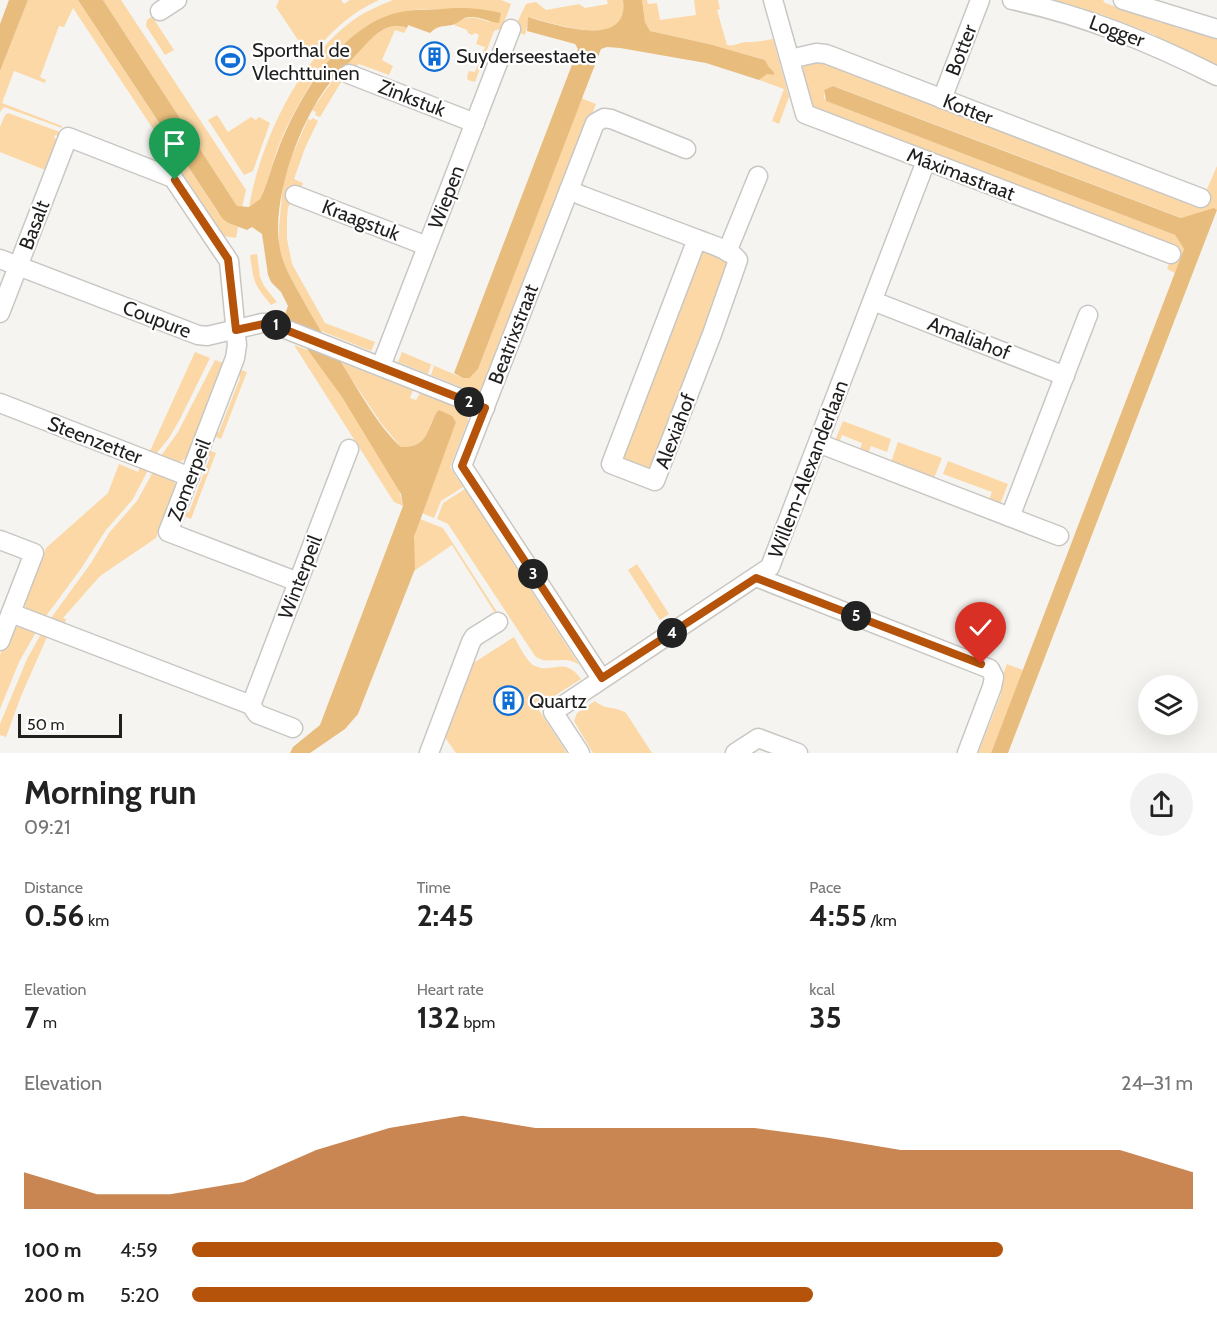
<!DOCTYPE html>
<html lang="en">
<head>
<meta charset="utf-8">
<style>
  body { margin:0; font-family:Cabin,sans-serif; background:#f2f2f2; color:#222; height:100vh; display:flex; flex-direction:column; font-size:22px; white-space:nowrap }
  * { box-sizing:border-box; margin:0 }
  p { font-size:20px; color:#767676 }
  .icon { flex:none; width:33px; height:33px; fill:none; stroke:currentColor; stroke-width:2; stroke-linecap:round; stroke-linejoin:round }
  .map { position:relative; height:753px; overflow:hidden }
  .side { display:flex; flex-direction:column; background:#fff; flex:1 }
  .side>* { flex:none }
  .buttons { position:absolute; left:1138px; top:675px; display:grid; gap:12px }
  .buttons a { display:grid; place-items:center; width:60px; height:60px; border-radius:50%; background:#fff; box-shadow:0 6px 24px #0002; font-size:30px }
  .scale { position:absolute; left:18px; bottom:15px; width:104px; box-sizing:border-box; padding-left:6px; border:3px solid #201f1e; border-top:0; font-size:16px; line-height:21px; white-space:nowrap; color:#201f1e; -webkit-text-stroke:4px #fff; paint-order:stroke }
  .pin { position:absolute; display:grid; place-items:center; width:51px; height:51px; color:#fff; margin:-62px -26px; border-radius:50% 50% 50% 0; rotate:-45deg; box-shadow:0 0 6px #0007 }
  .pin .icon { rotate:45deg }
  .km { position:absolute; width:30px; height:30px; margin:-15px; border-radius:50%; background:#222; color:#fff; font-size:16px; line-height:30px; text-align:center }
  .round { display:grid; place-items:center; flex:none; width:63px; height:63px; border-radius:32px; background:#f2f2f2 }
  .overview { display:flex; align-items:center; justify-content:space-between; height:102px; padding:0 24px }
  h1 { font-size:33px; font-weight:700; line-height:45px }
  .metrics { display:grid; grid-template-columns:repeat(3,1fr); gap:9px; height:102px; padding:6px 24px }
  .metrics div { display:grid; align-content:center }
  .metrics b { font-size:30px; font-weight:700 }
  .metrics small { font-size:16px; font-weight:400 }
  .metrics p { font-size:16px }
  .chart { height:168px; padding:12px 24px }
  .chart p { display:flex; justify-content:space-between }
  .chart svg { width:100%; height:108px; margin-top:6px; fill:#b45309; opacity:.7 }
  ul { padding:0 24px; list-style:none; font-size:20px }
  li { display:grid; grid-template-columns:96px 72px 1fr; align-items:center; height:45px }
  li i { height:15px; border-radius:8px; background:#b45309 }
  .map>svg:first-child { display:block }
</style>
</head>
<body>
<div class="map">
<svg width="1217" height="753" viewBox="0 0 1217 753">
  <rect width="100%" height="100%" fill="#f6f4f0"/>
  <!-- green -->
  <g fill="#fbd8a6">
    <path d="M 28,0 L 78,0 L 217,211 L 228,223 L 238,227 L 236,238 L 224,236 L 73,8 L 64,27 L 59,26 L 40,77 L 46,80 L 45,83 L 14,71 L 2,103 L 62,126 L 62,128 L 4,107 L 0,112 L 0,71 Z"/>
    <path d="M 103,0 L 121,0 L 246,190 L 242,207 L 237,206 Z"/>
    <path d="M 279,0 L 341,0 L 344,4 L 350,0 L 379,0 C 350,13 329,33 310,58 L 276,7 Z"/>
    <path d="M 393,0 L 501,0 L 511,4 L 502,28 L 494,31 L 475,82 L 468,80 L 467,77 L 469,71 L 475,72 L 485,47 L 476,44 L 479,35 L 475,33 L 472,35 L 468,33 L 467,30 L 454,25 C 465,14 475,17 489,22 L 501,13 C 472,11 443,7 414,10 C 346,16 300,92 277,150 C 272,164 269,179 263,193 L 260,199 L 249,207 C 260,143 298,61 352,21 C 364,12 378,6 393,0 Z"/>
    <path d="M 607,0 L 623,0 C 631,52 553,23 529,17 L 525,35 L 516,31 L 515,27 L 526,4 L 536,2 L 546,10 L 579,4 L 585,8 L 608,4 Z"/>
    <path d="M 642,0 L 647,0 L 648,4 L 657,3 L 660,20 L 696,15 L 694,0 L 718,0 L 720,9 L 717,10 L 727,45 C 735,47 739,42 747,42 C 756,42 763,41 773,39 L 789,97 L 779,124 L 772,121 L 784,89 L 759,80 L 767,73 L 773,75 L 774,72 L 769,67 L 765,60 L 709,44 L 650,31 L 645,22 Z"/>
    <path d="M 1052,0 L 1103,0 L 1105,3 L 1161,23 L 1166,20 L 1172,22 L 1175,27 L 1217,38 L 1217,66 L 1169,42 L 1163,44 L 1158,41 L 1155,35 L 1100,14 L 1094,17 L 1088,15 L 1085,9 Z"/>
    <path d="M 157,13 L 160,17 L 155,21 L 174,50 L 165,55 L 146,26 L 147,20 Z"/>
    <path d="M 396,24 L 407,28 L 404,33 L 395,30 L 382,60 L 393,66 L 389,75 L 359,64 L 343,79 L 320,117 L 315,115 L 316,112 L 312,110 C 329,85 366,32 396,24 Z"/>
    <path d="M 825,60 L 1201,203 L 1217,166 L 1217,210 L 1214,209 L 1182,218 L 839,88 L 833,86 L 824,90 L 824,98 L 826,101 L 1175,235 L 1184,249 L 1175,273 L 1167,269 L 1174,249 L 813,110 L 801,71 L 807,62 Z"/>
    <path d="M 581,98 L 596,104 L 562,191 L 559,190 L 483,388 L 480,392 L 476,393 L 431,375 L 434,366 L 431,365 L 428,374 L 398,362 L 402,352 L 463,378 L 478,369 Z"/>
    <path d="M 8,113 L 60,132 L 58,136 L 55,135 L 54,138 L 57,139 L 45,170 L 0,152 L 0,127 L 5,115 Z"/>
    <path d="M 217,115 L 228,132 L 251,117 L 256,120 L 259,117 L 270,123 L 253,171 L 244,175 L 208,120 Z"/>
    <path d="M 313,118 L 318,121 L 305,148 L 294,179 L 303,183 L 300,191 L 296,191 L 288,208 L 287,219 L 287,239 L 292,264 L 325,323 L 375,342 L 371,351 L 319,330 L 284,265 L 279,248 L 279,228 L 283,183 L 291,158 L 308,119 L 311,120 Z"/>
    <path d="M 702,250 L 731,262 L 651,470 L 621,459 Z"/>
    <path d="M 257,254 L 260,277 L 264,286 L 277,302 L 271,305 C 253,283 254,283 250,255 Z"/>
    <path d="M 294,345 L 310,351 L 342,397 L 398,486 L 403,506 L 394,502 Z"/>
    <path d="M 195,352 L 210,358 L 180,419 L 169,438 L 156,454 L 150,451 Z"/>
    <path d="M 215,360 L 227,364 L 187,457 L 180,462 L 161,456 L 178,432 Z"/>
    <path d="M 340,362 L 413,390 L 410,398 L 416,400 L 420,393 L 462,409 L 467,412 L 468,421 L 450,467 L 463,487 L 441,501 L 434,518 L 422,513 L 456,421 L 436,413 C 427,432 426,448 401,447 L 381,423 Z"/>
    <path d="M 238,369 L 247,372 L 221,439 L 212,435 L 219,432 L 240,378 Z"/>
    <path d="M 843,421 L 891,439 L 887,452 L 871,446 L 867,456 L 859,453 L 862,443 L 842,435 L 838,445 L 834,443 Z"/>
    <path d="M 898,442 L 942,458 L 933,481 L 890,465 Z"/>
    <path d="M 206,449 L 216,453 L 191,519 L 181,515 L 189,512 L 210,457 Z"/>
    <path d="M 948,461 L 1008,484 L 999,507 L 988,503 L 992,492 L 943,474 Z"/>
    <path d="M 119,464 L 138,472 L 140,467 L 148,470 L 133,499 L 106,530 L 80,570 L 46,616 L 26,609 L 25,603 L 46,548 L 108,493 Z"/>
    <path d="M 153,472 L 172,479 L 176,485 L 156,538 L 100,576 L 63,618 L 66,619 L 65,623 L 51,618 L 91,563 L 109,533 L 137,501 Z"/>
    <path d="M 465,489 L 580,666 C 567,653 548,667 535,656 L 448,524 L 437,519 L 443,503 Z"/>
    <path d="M 420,519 L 443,528 L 499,615 L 497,616 L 452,545 L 414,571 L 414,538 Z"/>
    <path d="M 637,564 L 669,614 L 660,620 L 628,570 Z"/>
    <path d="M 18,626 L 36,632 L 19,662 L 0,709 L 0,655 L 3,648 L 7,649 L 14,630 Z"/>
    <path d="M 41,634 L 47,637 L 21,696 L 6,737 L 0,735 L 0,724 L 27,659 Z"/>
    <path d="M 514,637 C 519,645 525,659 533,665 C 551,676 563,654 581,679 L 537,707 L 567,753 L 456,753 L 444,736 L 472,664 Z"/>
    <path d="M 1007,664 L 1023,670 L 991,753 L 978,753 L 1001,695 L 998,688 Z"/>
    <path d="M 595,701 C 604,710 616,706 626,713 L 652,753 L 593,753 L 574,721 L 577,713 Z"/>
  </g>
  <!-- water -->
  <g fill="#e8bc7c">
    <path d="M 9,0 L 28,0 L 0,71 L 0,24 Z"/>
    <path d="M 78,0 L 103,0 L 237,206 L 249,207 L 260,199 L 263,193 C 269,179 272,164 278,150 C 298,98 339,28 396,13 C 411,9 427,10 442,9 C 464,7 479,8 501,13 L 499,23 C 489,22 479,16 470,17 C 462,17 458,24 452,25 C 442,27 438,25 430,33 L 408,25 L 407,28 C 386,18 368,42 355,56 C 348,64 340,71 333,79 C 301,116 270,200 280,249 C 283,265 291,278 298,291 C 311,315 325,339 340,361 C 359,390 376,424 401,447 C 426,448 427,432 436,413 L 439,410 L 452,416 L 456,422 L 414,537 L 415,569 L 358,714 L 345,729 L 310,753 L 290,753 L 293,747 L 320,725 L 403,506 L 401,494 L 342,397 L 284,317 L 288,306 L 281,292 L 271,282 L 268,275 L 262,234 L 252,227 L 247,230 L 228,223 L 222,218 Z"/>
    <path d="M 623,0 L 642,0 L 645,22 L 650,31 L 709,44 L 765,60 L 769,67 L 774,72 L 774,75 L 767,74 L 759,80 L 706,63 L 620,48 L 607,47 L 601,49 L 478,369 L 469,378 L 463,378 L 454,373 L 578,49 L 575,44 L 527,31 L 528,17 C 553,24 630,51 623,0 Z"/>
    <path d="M 833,86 L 1181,218 L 1214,208 L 1217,210 L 1008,753 L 991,753 L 1184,249 L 1175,235 L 826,101 L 824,90 Z"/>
  </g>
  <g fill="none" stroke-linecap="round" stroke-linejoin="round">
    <defs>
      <g id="minor">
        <path d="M 773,0 L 805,114 L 1171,254"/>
        <path d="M 1012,0 C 1086,16 1149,42 1217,76"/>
        <path d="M 1123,0 L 1217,29"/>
        <path d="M 160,11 L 177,0"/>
        <path d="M 790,59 L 816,53 L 826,54 L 1201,198"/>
        <path d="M 349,74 L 475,123"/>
        <path d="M 942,99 L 980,0"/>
        <path d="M 569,190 L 583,196 L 697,239 C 709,244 730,249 738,260 L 712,334 L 655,481 L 611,464 L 697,239"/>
        <path d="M 295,195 L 427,246"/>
        <path d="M 727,252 L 758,176"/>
        <path d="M 0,259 L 198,335 L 207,336 L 262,323 L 270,323 L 485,408"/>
        <path d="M 873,301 L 1065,376"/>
        <path d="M 0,313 L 68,137 L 173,178 L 229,261 L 237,345 L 235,358 L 168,532 L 298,582"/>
        <path d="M 381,366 L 511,29"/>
        <path d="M 0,403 L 190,477"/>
        <path d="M 818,443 L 1059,536"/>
        <path d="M 1010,517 L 1088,315"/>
        <path d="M 0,540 L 34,553 L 0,641"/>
        <path d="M 756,577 L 990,669 L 994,677 L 992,687 L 967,753"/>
        <path d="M 11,613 L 251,705 L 349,449"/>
        <path d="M 601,678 L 462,466 L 595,123 L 604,118 L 611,119 L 686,149"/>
        <path d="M 251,705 L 257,714 L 293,728"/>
        <path d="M 429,753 L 471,642 L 474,637 L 498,622"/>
        <path d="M 580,753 L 553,712 L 770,567 L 926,161"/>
        <path d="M 735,753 L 758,738 L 798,753"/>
      </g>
    </defs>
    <!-- minor casing -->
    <use href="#minor" stroke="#c9c7c3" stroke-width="21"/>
    <!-- minor -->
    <use href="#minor" stroke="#fff" stroke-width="18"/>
  </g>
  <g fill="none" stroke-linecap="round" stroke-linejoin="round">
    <defs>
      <path id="route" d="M 175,180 L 228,259 L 236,330 L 268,323 L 485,408 L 462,466 L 602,678 L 756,578 L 981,664"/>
    </defs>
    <!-- route casing -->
    <use href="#route" stroke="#fff" stroke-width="12"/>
    <!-- route -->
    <use href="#route" stroke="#b45309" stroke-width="8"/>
  </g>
  <!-- icons -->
  <defs>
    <symbol id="building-ring" viewBox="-11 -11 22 22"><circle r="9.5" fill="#fff" stroke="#0f6dd6" stroke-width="1.5"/><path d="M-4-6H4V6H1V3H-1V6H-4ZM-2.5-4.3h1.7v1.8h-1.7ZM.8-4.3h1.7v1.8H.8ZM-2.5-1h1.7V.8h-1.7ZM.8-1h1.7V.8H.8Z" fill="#0f6dd6"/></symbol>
    <symbol id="stadium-ring" viewBox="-11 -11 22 22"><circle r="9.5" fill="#fff" stroke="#0f6dd6" stroke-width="1.5"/><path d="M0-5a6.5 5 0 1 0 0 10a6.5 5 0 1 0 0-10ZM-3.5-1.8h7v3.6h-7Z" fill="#0f6dd6"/></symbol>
  </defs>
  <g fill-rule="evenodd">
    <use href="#building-ring" x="418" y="40" width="33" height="33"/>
    <use href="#stadium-ring" x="214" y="44" width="33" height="33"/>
    <use href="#building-ring" x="492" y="684" width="33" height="33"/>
  </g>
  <g text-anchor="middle" stroke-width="4.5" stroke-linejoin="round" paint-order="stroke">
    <!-- street labels -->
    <g font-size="20" fill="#201f1e" stroke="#fff">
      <text transform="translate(1117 31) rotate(20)" y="7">Logger</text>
      <text transform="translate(961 50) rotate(-69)" y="7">Botter</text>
      <text transform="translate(412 98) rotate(21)" y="7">Zinkstuk</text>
      <text transform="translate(968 109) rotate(21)" y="7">Kotter</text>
      <text transform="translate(961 174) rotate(21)" y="7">Máximastraat</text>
      <text transform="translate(446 197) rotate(-69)" y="7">Wiepen</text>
      <text transform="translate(361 220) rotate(21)" y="7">Kraagstuk</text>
      <text transform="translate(34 225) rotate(-69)" y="7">Basalt</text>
      <text transform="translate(157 319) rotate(21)" y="7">Coupure</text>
      <text transform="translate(513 334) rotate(-69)" y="7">Beatrixstraat</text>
      <text transform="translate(969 338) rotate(21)" y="7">Amaliahof</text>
      <text transform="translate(675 431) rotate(-69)" y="7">Alexiahof</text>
      <text transform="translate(95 440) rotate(21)" y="7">Steenzetter</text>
      <text transform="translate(808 469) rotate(-69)" y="7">Willem-Alexanderlaan</text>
      <text transform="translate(189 480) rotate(-69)" y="7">Zomerpeil</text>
      <text transform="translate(300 577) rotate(-69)" y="7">Winterpeil</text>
    </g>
    <!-- poi labels -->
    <g font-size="20" fill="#201f1e" stroke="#fff" text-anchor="start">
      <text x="252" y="57">Sporthal de<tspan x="252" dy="23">Vlechttuinen</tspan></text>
      <text x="456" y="63">Suyderseestaete</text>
      <text x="529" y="708">Quartz</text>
    </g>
  </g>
</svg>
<div class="buttons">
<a><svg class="icon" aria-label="layers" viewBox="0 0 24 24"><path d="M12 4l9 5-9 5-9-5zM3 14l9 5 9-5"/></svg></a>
</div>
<div class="scale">50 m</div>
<div class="pin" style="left:175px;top:180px;background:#1e9e55"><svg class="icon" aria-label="arrive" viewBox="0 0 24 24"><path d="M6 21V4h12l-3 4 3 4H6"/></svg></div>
<div class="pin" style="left:981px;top:664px;background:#d93025"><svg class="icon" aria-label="check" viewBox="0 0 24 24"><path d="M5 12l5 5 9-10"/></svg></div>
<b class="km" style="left:276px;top:325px">1</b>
<b class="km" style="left:469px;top:402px">2</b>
<b class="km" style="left:533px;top:574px">3</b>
<b class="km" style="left:672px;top:633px">4</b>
<b class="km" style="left:856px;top:616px">5</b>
</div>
<section class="side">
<div class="overview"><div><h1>Morning run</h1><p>09:21</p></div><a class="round"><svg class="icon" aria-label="share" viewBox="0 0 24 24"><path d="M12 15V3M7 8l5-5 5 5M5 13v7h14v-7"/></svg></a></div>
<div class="metrics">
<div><p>Distance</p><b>0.56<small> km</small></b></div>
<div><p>Time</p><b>2:45</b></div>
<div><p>Pace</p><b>4:55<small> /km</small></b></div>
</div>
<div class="metrics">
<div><p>Elevation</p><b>7<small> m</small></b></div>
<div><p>Heart rate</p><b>132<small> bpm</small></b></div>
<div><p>kcal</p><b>35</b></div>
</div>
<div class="chart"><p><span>Elevation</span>24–31 m</p>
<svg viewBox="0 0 160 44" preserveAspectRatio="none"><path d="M0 44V29L10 38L20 38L30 33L40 20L50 11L60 6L70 11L80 11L90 11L100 11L110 15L120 20L130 20L140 20L150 20L160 29V44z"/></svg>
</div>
<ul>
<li><b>100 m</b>4:59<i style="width:81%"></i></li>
<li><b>200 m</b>5:20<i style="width:62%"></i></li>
</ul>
</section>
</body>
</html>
